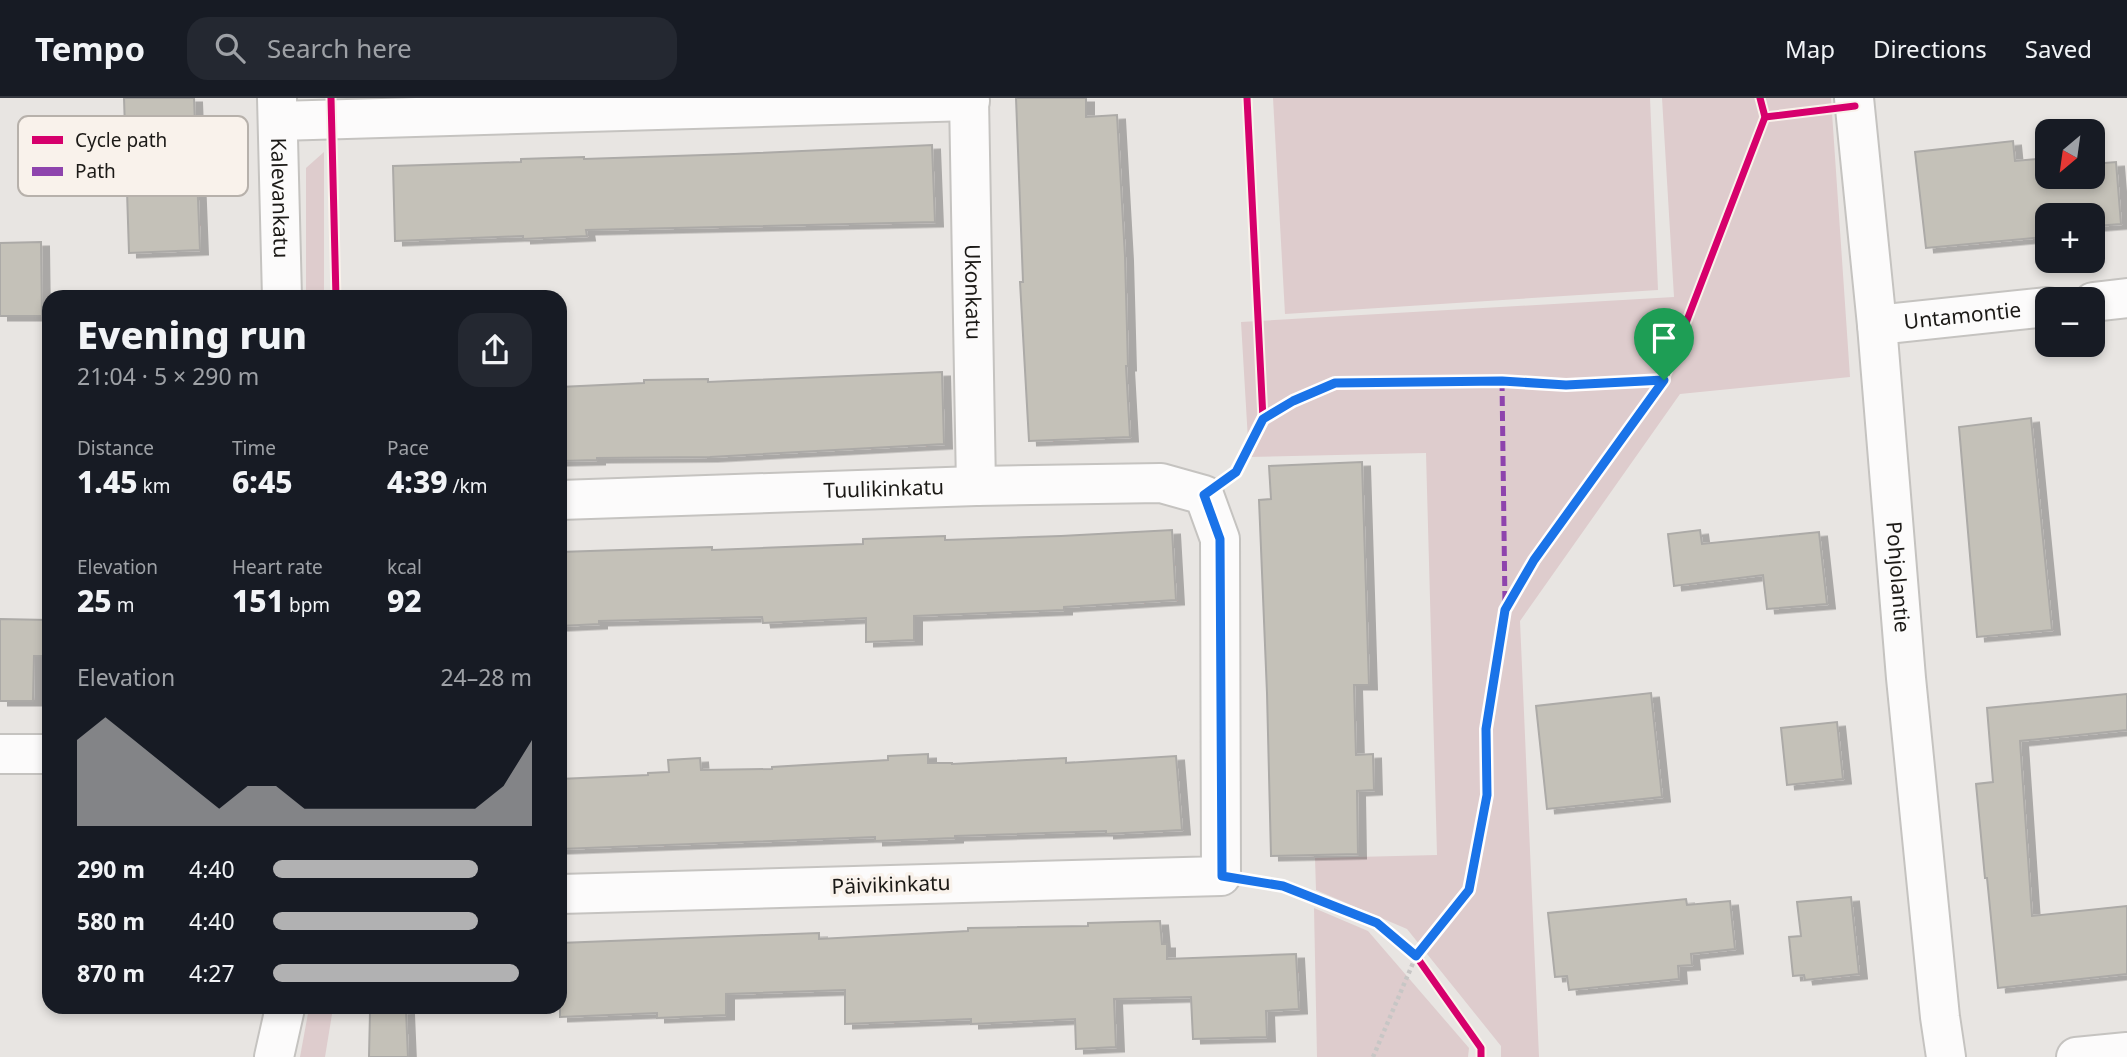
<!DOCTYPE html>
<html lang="en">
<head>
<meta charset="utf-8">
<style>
  body { margin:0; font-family:"Noto Sans",sans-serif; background:#242831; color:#f1f3f6; height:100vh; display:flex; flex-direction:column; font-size:26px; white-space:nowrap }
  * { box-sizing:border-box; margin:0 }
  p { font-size:23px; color:#9ea1a6 }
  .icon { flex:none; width:38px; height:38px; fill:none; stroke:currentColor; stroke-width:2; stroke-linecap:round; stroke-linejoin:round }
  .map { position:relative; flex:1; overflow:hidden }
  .side { position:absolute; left:42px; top:192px; width:525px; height:724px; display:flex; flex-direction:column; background:#171b24; border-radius:21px; box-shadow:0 4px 10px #0003 }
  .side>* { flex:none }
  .needle { width:46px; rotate:209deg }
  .buttons { position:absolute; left:2035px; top:21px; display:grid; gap:14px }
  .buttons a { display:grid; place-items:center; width:70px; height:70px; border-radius:14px; background:#171b24; box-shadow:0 4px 10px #0003; font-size:35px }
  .pin { position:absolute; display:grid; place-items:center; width:60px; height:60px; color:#fff; margin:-72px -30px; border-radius:50% 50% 50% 0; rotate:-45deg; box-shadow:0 0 7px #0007 }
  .pin .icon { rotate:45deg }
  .round { display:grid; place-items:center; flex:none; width:74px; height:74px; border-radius:21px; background:#242831 }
  .head { display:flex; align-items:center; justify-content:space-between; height:119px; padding:0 35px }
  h1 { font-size:38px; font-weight:800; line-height:52px }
  .metrics { display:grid; grid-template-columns:repeat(3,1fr); gap:10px; height:119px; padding:7px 35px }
  .metrics div { display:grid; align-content:center }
  .metrics b { font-size:30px; font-weight:800 }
  .metrics small { font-size:19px; font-weight:400 }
  .metrics p { font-size:19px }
  .chart { height:196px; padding:14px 35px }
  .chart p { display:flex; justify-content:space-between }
  .chart svg { width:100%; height:126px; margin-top:7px; fill:#b1b1b2; opacity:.7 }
  ul { padding:0 35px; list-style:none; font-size:23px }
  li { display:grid; grid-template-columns:112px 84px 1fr; align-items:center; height:52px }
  li i { height:18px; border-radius:9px; background:#b1b1b2 }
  header { display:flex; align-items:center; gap:42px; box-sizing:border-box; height:98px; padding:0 35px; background:#171b24; border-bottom:2px solid #363941 }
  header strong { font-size:33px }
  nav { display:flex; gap:38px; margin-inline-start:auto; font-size:24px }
  .search { width:490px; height:63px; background:#242831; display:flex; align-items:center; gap:18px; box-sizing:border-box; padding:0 24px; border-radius:21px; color:#9ea1a6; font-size:26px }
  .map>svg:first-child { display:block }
</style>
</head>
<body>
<header>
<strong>Tempo</strong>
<div class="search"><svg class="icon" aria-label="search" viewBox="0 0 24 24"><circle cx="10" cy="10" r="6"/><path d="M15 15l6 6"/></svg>Search here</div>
<nav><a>Map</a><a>Directions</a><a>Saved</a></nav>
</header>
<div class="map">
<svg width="2127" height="959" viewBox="0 0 2127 959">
  <defs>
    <filter id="shadow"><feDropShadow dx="8" dy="4.5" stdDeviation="0" flood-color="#0004"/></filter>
  </defs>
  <rect width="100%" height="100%" fill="#e8e5e2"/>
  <!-- green -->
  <g fill="#decccd">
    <path d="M 1273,0 L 1650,0 L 1658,192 L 1285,216 Z"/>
    <path d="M 1662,0 L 1831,0 L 1850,279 L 1680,296 L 1520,523 L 1539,959 L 1501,959 L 1501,948 L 1407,831 L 1316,792 L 1315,760 L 1437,757 L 1426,355 L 1249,359 L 1241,224 L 1674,199 Z"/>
    <path d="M 324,54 L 324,199 L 306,199 L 306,70 Z"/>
    <path d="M 1314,810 L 1368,833 L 1469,950 L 1468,959 L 1317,959 Z"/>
    <path d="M 309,910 L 333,910 L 325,959 L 300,959 Z"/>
  </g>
  <!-- building -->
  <g fill="#c4c1b8" stroke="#acaaa7" stroke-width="2" filter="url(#shadow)">
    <path d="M 124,0 L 194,0 L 200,152 L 129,155 Z"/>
    <path d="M 1016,0 L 1086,0 L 1086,19 L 1117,17 L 1125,158 L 1128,268 L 1126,268 L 1130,339 L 1029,343 L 1020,184 L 1023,184 Z"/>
    <path d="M 2013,43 L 2015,63 L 2048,60 L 2048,79 L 2093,79 L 2093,66 L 2116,64 L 2121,126 L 2096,128 L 2096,138 L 2093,138 L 2093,117 L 2048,117 L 2048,143 L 2044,143 L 2044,139 L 1926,150 L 1915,54 Z"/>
    <path d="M 932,47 L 935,124 L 586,132 L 587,138 L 523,141 L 523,138 L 395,143 L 393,68 L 521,64 L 521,61 L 584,59 L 584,61 L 734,56 Z"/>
    <path d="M 41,144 L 42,218 L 0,218 L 0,145 Z"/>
    <path d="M 942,274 L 944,346 L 710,359 L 597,360 L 597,362 L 560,363 L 560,289 L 644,285 L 644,282 L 708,281 L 708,284 Z"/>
    <path d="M 2031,320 L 2052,532 L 1977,539 L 1959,329 Z"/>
    <path d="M 1362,364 L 1369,587 L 1354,587 L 1356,657 L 1373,656 L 1374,692 L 1357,693 L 1358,756 L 1271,758 L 1267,595 L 1259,402 L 1271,401 L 1269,368 Z"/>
    <path d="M 1172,432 L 1176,502 L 1064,509 L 1064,512 L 914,518 L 914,542 L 866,544 L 866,520 L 763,525 L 762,519 L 599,523 L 599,526 L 560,528 L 560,454 L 712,449 L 712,452 L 863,446 L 863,441 L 945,438 L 945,442 L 1061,438 Z"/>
    <path d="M 1700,432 L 1702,446 L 1819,434 L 1827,506 L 1767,511 L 1763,477 L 1674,488 L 1668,436 Z"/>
    <path d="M 0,521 L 49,522 L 49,558 L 34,558 L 33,603 L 0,603 Z"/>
    <path d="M 1651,595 L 1662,699 L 1547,711 L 1536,608 Z"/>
    <path d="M 2127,596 L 2127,632 L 2020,643 L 2032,818 L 2127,808 L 2127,876 L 1998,890 L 1987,780 L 1985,780 L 1976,686 L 1993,684 L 1987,610 Z"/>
    <path d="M 1837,624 L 1843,681 L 1787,687 L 1781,630 Z"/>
    <path d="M 928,656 L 928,665 L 952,665 L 952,666 L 1066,660 L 1066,665 L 1176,658 L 1182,732 L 1106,736 L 1106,733 L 955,738 L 955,740 L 875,743 L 875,739 L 560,751 L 560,681 L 648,677 L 648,675 L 669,674 L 668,662 L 700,660 L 701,672 L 772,671 L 772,669 L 888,662 L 888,658 Z"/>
    <path d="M 1851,799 L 1859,876 L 1805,882 L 1804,877 L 1793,878 L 1789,839 L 1801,838 L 1797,804 Z"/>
    <path d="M 1686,801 L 1687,807 L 1730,803 L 1735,851 L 1691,856 L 1692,867 L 1678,868 L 1679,881 L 1569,892 L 1567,878 L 1555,879 L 1548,815 Z"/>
    <path d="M 1160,823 L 1162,846 L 1167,846 L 1167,861 L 1296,856 L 1299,911 L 1266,913 L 1267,939 L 1193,941 L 1191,899 L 1114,901 L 1116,949 L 1076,951 L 1075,921 L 971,926 L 971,921 L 845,926 L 845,892 L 726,896 L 726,917 L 657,920 L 657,915 L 560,919 L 560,845 L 819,835 L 819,841 L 968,833 L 968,830 L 1088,828 L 1088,825 Z"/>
    <path d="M 406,912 L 408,959 L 369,959 L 370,914 Z"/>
  </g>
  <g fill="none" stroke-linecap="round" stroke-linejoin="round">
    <defs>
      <g id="minor">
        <path id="s1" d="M 969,0 L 976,388"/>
        <path id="s2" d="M 1854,0 L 1877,227 L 1906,580 L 1940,919 L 1946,959"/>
        <path d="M 278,23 L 970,3"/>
        <path d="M 2093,204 L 2127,200"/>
        <path id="s3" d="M 1877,227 L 2048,209"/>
        <path id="s4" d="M 560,402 L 976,388 L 1161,385 L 1204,397 L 1220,441 L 1221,778 L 560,796"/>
        <path d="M 0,656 L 49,656"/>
        <path d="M 2076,959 L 2127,954"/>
      </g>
      <g id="tertiary">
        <path id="s5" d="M 277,0 L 282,200"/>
        <path d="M 274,959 L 285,910"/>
      </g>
    </defs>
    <!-- minor casing -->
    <use href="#minor" stroke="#c5c3c0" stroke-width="42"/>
    <!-- tertiary casing -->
    <use href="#tertiary" stroke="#c5c3c0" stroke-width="42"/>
    <!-- path -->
    <path stroke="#c7c6c5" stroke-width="4.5" stroke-dasharray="3.5 3.5" stroke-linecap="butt" d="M 1373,959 L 1416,858"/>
    <!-- minor -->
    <use href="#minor" stroke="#fcfbfb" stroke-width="38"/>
    <!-- tertiary -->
    <use href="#tertiary" stroke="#fcfbfb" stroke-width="38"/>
    <!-- quiet -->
    <path stroke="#8e44ad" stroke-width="5" stroke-dasharray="10 5" stroke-linecap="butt" d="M 1502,283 L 1505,507"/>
    <defs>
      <g id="cycleway">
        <path d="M 331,0 L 336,200"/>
        <path d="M 1247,0 L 1263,321"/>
        <path d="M 1765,19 L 1855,8"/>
        <path d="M 1204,397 L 1236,374 L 1263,321 L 1293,303 L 1335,285 L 1502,283 L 1566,287 L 1664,282 L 1765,19 L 1760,0"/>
        <path d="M 1221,778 L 1282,788 L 1377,825 L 1416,858 L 1481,950 L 1481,959"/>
        <path d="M 1416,858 L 1470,792 L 1487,697 L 1486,631 L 1505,512 L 1534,462 L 1664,282"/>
      </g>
    </defs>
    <!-- cycleway casing -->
    <use href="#cycleway" stroke="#f9f2eb" stroke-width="11"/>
    <!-- cycleway -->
    <use href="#cycleway" stroke="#d6006c" stroke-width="7"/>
  </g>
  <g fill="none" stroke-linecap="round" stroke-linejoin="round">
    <defs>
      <path id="route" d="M 1664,282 L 1534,462 L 1505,512 L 1486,631 L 1487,697 L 1469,792 L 1416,858 L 1377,825 L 1283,788 L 1222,778 L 1220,441 L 1204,397 L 1236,374 L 1263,321 L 1293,303 L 1335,285 L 1502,283 L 1566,287 Z"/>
    </defs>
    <!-- route casing -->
    <use href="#route" stroke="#fff" stroke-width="14"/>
    <!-- route -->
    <use href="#route" stroke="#1a73e8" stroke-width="9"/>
  </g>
  <g text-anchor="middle" stroke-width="7" stroke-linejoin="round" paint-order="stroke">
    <!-- street labels -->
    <g font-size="21" fill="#1c1a17" stroke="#f9f2eb">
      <text dy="7" stroke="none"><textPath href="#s5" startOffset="100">Kalevankatu</textPath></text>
      <text dy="7" stroke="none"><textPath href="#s1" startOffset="194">Ukonkatu</textPath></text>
      <text dy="7" stroke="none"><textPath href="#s3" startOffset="86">Untamontie</textPath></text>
      <text dy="7" stroke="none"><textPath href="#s4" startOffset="324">Tuulikinkatu</textPath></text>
      <text dy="7" stroke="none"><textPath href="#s2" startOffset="481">Pohjolantie</textPath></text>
      <text transform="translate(891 787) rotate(-2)" y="7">Päivikinkatu</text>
    </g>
  </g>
  <!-- legend -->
  <rect x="18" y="18" width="230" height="80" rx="10" fill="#f9f2eb" stroke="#b7b1ab" stroke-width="2"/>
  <rect x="32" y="38" width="31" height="8" fill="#d6006c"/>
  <rect x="32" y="69" width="31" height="9" fill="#8e44ad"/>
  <g font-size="19" fill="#1c1a17">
    <text x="75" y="49">Cycle path</text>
    <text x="75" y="80">Path</text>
  </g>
</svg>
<div class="buttons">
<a><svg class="needle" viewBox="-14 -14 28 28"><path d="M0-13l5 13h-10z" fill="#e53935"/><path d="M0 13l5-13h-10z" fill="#9ea1a6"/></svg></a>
<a>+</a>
<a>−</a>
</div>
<div class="pin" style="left:1664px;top:282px;background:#1e9e55"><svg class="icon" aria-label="arrive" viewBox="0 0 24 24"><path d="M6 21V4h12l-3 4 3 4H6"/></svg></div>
<section class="side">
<div class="head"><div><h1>Evening run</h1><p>21:04 · 5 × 290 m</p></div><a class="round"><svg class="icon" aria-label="share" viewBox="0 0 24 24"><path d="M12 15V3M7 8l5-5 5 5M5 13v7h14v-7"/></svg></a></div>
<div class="metrics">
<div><p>Distance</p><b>1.45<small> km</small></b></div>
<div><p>Time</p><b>6:45</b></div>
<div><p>Pace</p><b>4:39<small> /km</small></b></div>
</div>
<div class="metrics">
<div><p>Elevation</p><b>25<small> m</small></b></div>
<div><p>Heart rate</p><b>151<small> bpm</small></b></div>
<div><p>kcal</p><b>92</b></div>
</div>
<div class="chart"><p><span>Elevation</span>24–28 m</p>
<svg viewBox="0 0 160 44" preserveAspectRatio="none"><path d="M0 44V14L10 6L20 14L30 22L40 30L50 38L60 30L70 30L80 38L90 38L100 38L110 38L120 38L130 38L140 38L150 30L160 14V44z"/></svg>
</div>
<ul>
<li><b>290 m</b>4:40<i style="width:79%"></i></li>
<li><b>580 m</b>4:40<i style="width:79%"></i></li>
<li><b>870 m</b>4:27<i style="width:95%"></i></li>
</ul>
</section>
</div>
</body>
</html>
